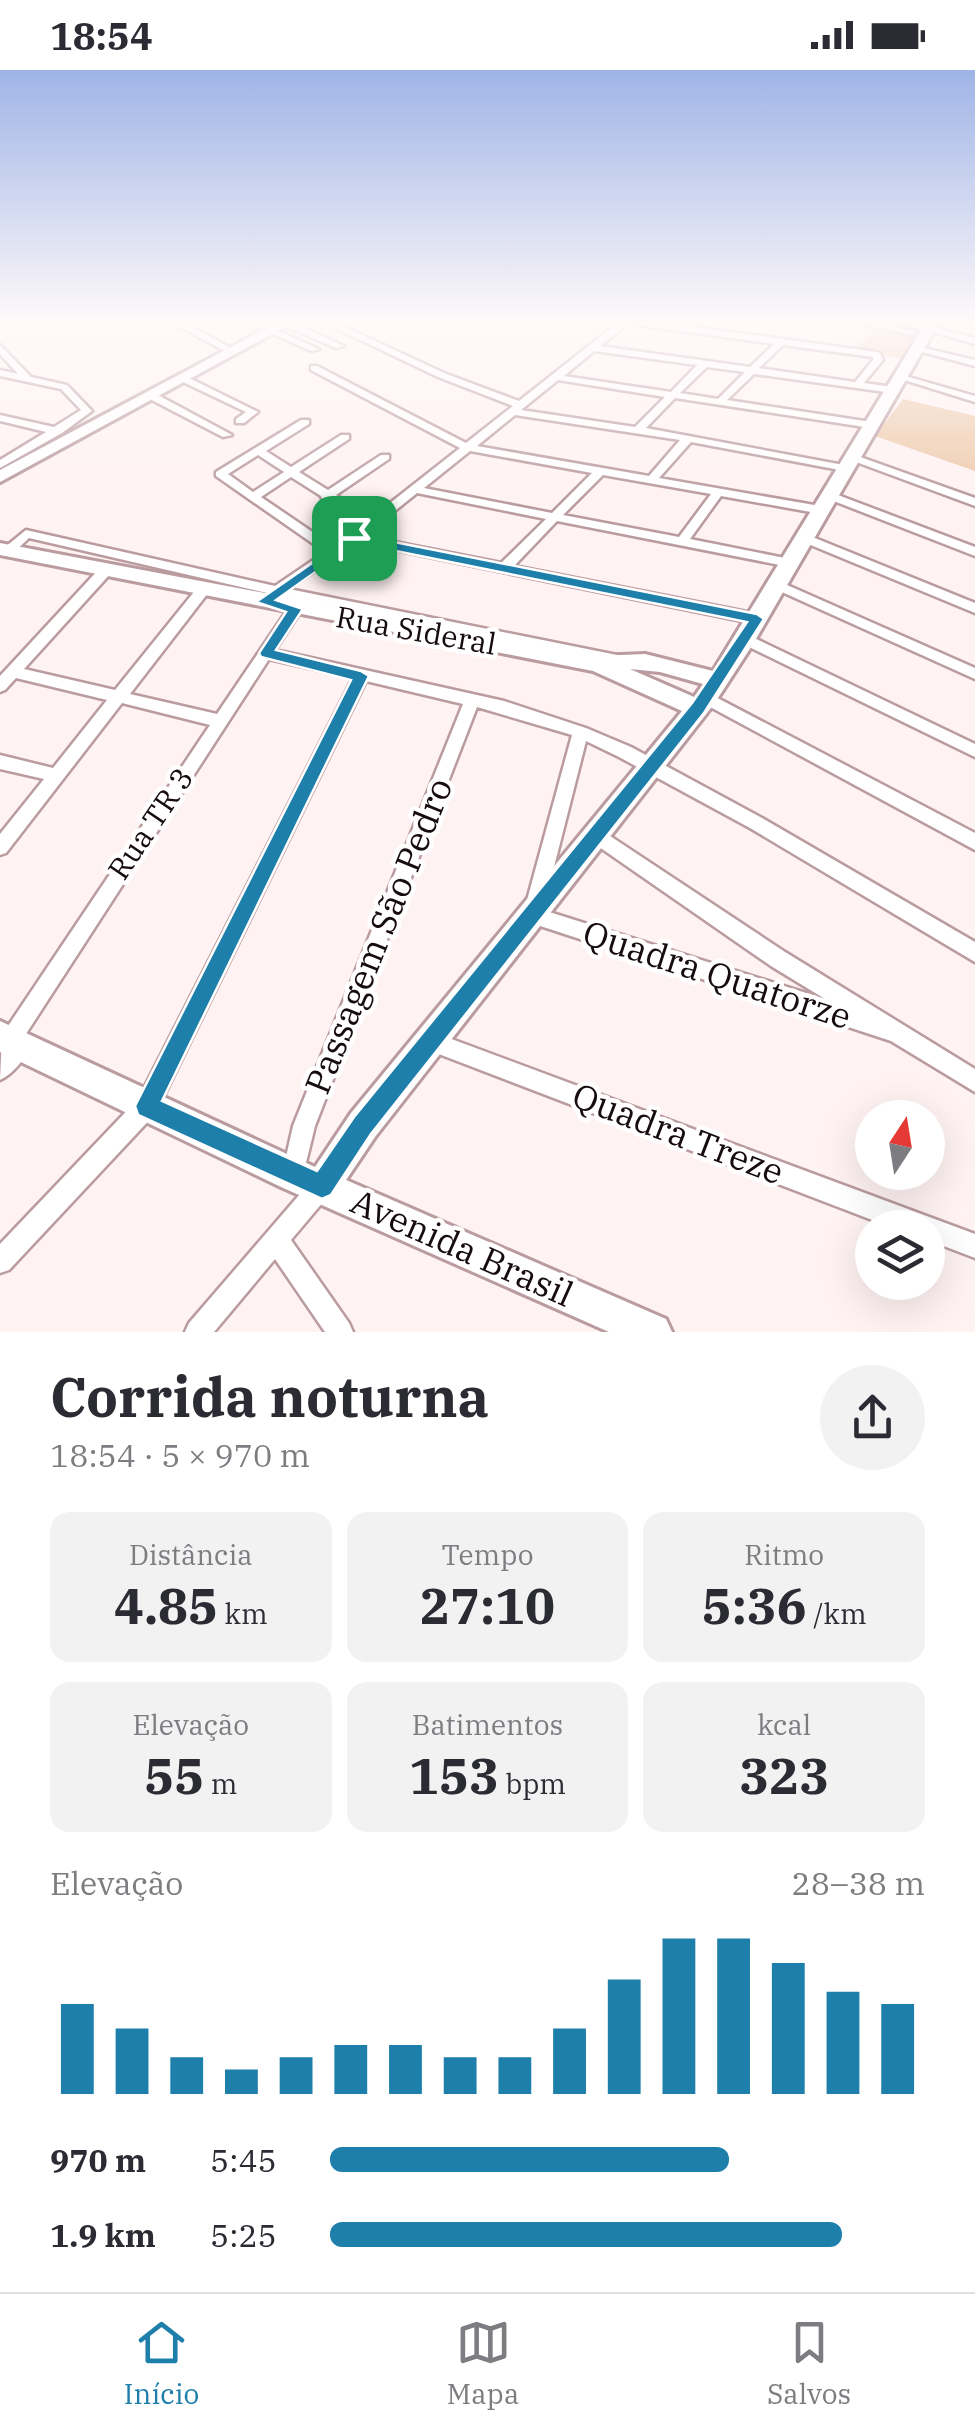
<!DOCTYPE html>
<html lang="pt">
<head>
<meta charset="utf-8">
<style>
  body { margin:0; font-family:"IBM Plex Serif",serif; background:#f2f2f3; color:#2b2b33; height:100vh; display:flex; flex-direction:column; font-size:38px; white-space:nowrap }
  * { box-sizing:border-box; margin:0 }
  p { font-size:32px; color:#7c7c81 }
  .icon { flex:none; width:55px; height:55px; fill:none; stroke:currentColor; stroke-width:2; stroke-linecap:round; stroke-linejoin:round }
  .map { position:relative; height:1262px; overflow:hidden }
  .side { display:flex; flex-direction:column; background:#fff; flex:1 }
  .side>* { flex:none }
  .needle { width:65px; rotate:12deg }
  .controls { position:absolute; left:855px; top:1030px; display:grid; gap:20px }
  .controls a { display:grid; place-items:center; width:90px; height:90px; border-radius:50%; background:#fff; box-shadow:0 10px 40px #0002; font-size:50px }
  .pin { position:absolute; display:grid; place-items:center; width:85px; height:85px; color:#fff; margin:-42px; border-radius:20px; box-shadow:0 5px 15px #0006 }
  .round { display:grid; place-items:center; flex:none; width:105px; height:105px; border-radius:52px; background:#f2f2f3 }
  .headline { display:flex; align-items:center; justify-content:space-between; height:170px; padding:0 50px }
  h1 { font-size:55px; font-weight:800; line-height:75px }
  .figures { display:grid; grid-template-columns:repeat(3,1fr); gap:15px; height:170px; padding:10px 50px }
  .figures div { display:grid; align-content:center; border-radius:20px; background:#f2f2f3; text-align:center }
  .figures b { font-size:50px; font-weight:800 }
  .figures small { font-size:28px; font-weight:400 }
  .figures p { font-size:28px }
  .chart { height:280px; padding:20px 50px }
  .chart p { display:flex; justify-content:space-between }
  .chart svg { width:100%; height:180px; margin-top:10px; stroke:#1e7fab; stroke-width:6 }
  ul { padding:0 50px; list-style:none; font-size:32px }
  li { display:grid; grid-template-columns:160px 120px 1fr; align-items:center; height:75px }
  li i { height:25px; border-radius:12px; background:#1e7fab }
  .status { display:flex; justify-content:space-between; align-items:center; height:70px; padding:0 50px; background:#fff; direction:ltr }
  .status svg { height:28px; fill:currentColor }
  .tabs { display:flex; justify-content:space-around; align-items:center; height:140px; border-top:2px solid #e1e1e2; background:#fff; font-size:28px; color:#7c7c81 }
  .tabs a { display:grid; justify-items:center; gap:5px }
  .tabs .selected { color:#1e7fab }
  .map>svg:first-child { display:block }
</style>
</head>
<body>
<div class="status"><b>18:54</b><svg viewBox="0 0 49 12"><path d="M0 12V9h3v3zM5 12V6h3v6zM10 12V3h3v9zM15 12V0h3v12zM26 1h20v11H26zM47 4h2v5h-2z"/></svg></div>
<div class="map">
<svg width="975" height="1262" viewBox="0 0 975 1262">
  <rect width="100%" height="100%" fill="#fff2f3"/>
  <!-- green -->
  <g fill="#eecbac">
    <path d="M 876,258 L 918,266 L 903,289 L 856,279 Z"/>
    <path d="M 903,329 L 975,346 L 975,401 L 875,366 Z"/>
  </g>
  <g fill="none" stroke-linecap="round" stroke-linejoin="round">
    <defs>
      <g id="minor">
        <path d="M 170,251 L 181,251 L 238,282 L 230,284 Z"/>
        <path d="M 244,251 L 256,251 L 319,279 L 311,281 Z"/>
        <path d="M 283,251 L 289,251 L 344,276 L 336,278 L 283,255 Z"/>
        <path d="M 321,251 L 332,251 L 444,303 L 519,331 L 620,251 L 651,251 L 877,282 L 880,283 L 883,290 L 864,313 L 893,317 L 898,320 L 893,323 L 754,304 L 727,330 L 871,352 L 876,355 L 871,358 L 675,328 L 646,358 L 849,396 L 849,400 L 845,401 L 691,372 L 659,408 L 826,437 L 826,443 L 822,444 L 721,426 L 690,469 L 795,490 L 795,496 L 790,497 L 557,451 L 514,496 L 757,544 L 762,546 L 764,549 L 762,552 L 757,554 L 356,472 L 289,519 L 622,586 L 624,590 L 622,594 L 617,595 L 279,526 L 268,527 L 267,523 L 29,468 L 12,484 L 4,484 L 4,478 L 26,460 L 275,516 L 325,482 L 216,406 L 216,402 L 301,350 L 309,350 L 309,354 L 266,381 L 291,397 L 341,365 L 349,365 L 349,369 L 299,402 L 328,420 L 381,385 L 389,385 L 389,389 L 336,425 L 371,448 L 460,378 L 311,300 L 311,296 L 317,296 L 466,373 L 513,336 L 438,307 ZM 629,253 L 631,254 L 774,274 L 750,297 L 600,276 ZM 783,275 L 873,287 L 873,290 L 855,312 L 759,298 ZM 594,281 L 697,295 L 671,322 L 564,306 ZM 707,297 L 745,302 L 718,329 L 680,323 ZM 558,310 L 665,327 L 635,357 L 521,340 ZM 515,345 L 680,370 L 649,406 L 477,376 ZM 470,381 L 592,403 L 552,443 L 424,418 ZM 258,385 L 284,402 L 253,422 L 228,404 ZM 603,405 L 711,424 L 679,467 L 563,445 ZM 291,407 L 321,426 L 322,429 L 327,430 L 364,454 L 333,476 L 261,427 ZM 417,423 L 546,449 L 501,493 L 364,466 Z"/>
        <path d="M 851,251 L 869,251 L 915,262 L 911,265 Z"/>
        <path d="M 896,251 L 911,251 L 975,268 L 975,274 Z"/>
        <path d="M 0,275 L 31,307 L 67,315 L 92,341 L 62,363 L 0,398 L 0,390 L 46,362 L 0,351 L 0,345 L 54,357 L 81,340 L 61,319 L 0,306 L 0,300 L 18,304 L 0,284 Z"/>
        <path d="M 915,276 L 975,290 L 975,296 L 915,280 Z"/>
        <path d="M 898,304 L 975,326 L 975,332 L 898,308 Z"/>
        <path d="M 181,307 L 187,307 L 258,342 L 244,353 L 236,353 L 236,349 L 246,342 L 181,311 Z"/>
        <path d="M 148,324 L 156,324 L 232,365 L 223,367 L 148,328 Z"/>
        <path d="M 852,384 L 975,428 L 975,436 L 848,389 L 847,387 Z"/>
        <path d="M 830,422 L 975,477 L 975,486 L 826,428 L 826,424 Z"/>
        <path d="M 805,464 L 975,533 L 975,543 L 801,471 L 801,465 Z"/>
        <path d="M 106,496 L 111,497 L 112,500 L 111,503 L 24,599 L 115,620 L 198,517 L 208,517 L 210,520 L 208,523 L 130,624 L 217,644 L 290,536 L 295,534 L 302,539 L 275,580 L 504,631 L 586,658 L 631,677 L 762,748 L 975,872 L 975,892 L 750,758 L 619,687 L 586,671 L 543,840 L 825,929 L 771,896 L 592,772 L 589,767 L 592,762 L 598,759 L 604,762 L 785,882 L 975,999 L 975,1022 L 891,971 L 525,851 L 523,845 L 572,665 L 477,637 L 315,1056 L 301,1113 L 293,1116 L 285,1113 L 282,1105 L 293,1056 L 463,634 L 366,611 L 155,1044 L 9,1200 L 0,1203 L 0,1174 L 139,1028 L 353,608 L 269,589 L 24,967 L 30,976 C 25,989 13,1004 0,1010 L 2,965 L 210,655 L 122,633 L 6,783 L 0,785 L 0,764 L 44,709 L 0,699 L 0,685 L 53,698 L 107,630 L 16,608 L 5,620 L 0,622 L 0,606 L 101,497 Z"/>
        <path d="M 778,511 L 975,598 L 975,609 L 773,518 L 771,515 Z"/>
        <path d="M 746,564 L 975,674 L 975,687 L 741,573 L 739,569 L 741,565 Z"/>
        <path d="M 706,622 L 975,763 L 975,780 L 701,632 L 699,628 L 701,624 Z"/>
        <path d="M 430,961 L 975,1164 L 975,1188 L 928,1170 L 928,1158 L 893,1158 L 423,978 L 420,971 L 423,964 Z"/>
        <path d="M 321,1105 L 329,1109 L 333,1117 L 329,1125 L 291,1170 L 349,1253 L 353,1262 L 325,1262 L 275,1189 L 214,1262 L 185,1262 L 189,1253 L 313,1109 Z"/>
      </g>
      <g id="secondary">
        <path d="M 280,251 L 296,251 L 0,412 L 0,400 Z"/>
        <path d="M 927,251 L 940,251 L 753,574 L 714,634 L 375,1067 L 346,1110 L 666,1249 L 672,1262 L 609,1262 L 281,1117 L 0,982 L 0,951 L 315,1097 L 351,1043 L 682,641 L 593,601 L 0,485 L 0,473 L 597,586 L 645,584 L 713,601 ZM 630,599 L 660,602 L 703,614 L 694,627 Z"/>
      </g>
    </defs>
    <!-- minor casing -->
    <use href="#minor" stroke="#ba9ca0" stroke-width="5"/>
    <!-- secondary casing -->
    <use href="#secondary" stroke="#ba9ca0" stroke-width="6"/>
    <!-- minor -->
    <use href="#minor" fill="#fff" fill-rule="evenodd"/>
    <!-- secondary -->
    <use href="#secondary" fill="#fff" fill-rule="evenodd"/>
  </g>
  <!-- sky -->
  <linearGradient id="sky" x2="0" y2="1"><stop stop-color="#9fb4e6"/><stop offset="0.59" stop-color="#fff9fa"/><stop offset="1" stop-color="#fff9fa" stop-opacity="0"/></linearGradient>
  <rect width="975" height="428" fill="url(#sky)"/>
  <!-- route -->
  <path fill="#1e7fab" stroke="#fff" stroke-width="2.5" fill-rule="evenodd" d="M 354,464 L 757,544 L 764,549 L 704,643 L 371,1064 L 331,1125 L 322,1129 L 138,1045 L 135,1036 L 351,610 L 261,587 L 259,583 L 286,542 L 256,532 ZM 356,473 L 747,552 L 692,633 L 354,1047 L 317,1101 L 162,1031 L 369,606 L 361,601 L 276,580 L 303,539 L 276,530 Z"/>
  <g text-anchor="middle" stroke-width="9" stroke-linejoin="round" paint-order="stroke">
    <!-- street labels -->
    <g font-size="30" fill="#160c0e" stroke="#fff">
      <text transform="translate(416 561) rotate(10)" y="10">Rua Sideral</text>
      <text transform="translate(151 754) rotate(-56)" y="10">Rua TR 3</text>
    </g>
    <!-- near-street labels -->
    <g font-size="35" fill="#160c0e" stroke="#fff">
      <text transform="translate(379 866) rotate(-68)" y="12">Passagem São Pedro</text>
      <text transform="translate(717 905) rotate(18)" y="12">Quadra Quatorze</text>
      <text transform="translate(678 1064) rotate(21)" y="12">Quadra Treze</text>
      <text transform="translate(462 1178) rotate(24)" y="12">Avenida Brasil</text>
    </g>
  </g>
</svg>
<div class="controls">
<a><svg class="needle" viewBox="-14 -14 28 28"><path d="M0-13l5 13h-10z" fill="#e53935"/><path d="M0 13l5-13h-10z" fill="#7c7c81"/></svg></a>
<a><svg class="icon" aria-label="layers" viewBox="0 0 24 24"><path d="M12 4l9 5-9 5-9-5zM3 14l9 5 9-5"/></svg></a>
</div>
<div class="pin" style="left:354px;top:468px;background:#1e9e55"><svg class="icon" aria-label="arrive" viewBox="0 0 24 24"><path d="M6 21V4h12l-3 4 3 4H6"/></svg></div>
</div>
<section class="side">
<div class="headline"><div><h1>Corrida noturna</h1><p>18:54 · 5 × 970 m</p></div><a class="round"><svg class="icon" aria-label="share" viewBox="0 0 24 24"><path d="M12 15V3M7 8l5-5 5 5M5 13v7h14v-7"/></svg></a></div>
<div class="figures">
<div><p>Distância</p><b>4.85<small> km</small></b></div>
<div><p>Tempo</p><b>27:10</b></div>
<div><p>Ritmo</p><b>5:36<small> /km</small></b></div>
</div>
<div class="figures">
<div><p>Elevação</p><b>55<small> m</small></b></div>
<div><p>Batimentos</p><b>153<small> bpm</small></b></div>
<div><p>kcal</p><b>323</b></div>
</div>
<div class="chart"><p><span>Elevação</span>28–38 m</p>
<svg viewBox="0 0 160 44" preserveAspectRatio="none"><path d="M5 44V22M15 44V28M25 44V35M35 44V38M45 44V35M55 44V32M65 44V32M75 44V35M85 44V35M95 44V28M105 44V16M115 44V6M125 44V6M135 44V12M145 44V19M155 44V22"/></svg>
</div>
<ul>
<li><b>970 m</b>5:45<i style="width:67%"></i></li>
<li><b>1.9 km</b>5:25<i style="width:86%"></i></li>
</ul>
</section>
<nav class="tabs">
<a class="selected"><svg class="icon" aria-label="home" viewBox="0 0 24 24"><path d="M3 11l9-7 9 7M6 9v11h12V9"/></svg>Início</a>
<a><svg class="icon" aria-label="map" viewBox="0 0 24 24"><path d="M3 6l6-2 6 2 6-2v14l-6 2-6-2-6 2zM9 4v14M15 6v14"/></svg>Mapa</a>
<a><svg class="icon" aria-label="saved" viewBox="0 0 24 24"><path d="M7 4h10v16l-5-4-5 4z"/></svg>Salvos</a>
</nav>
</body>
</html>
